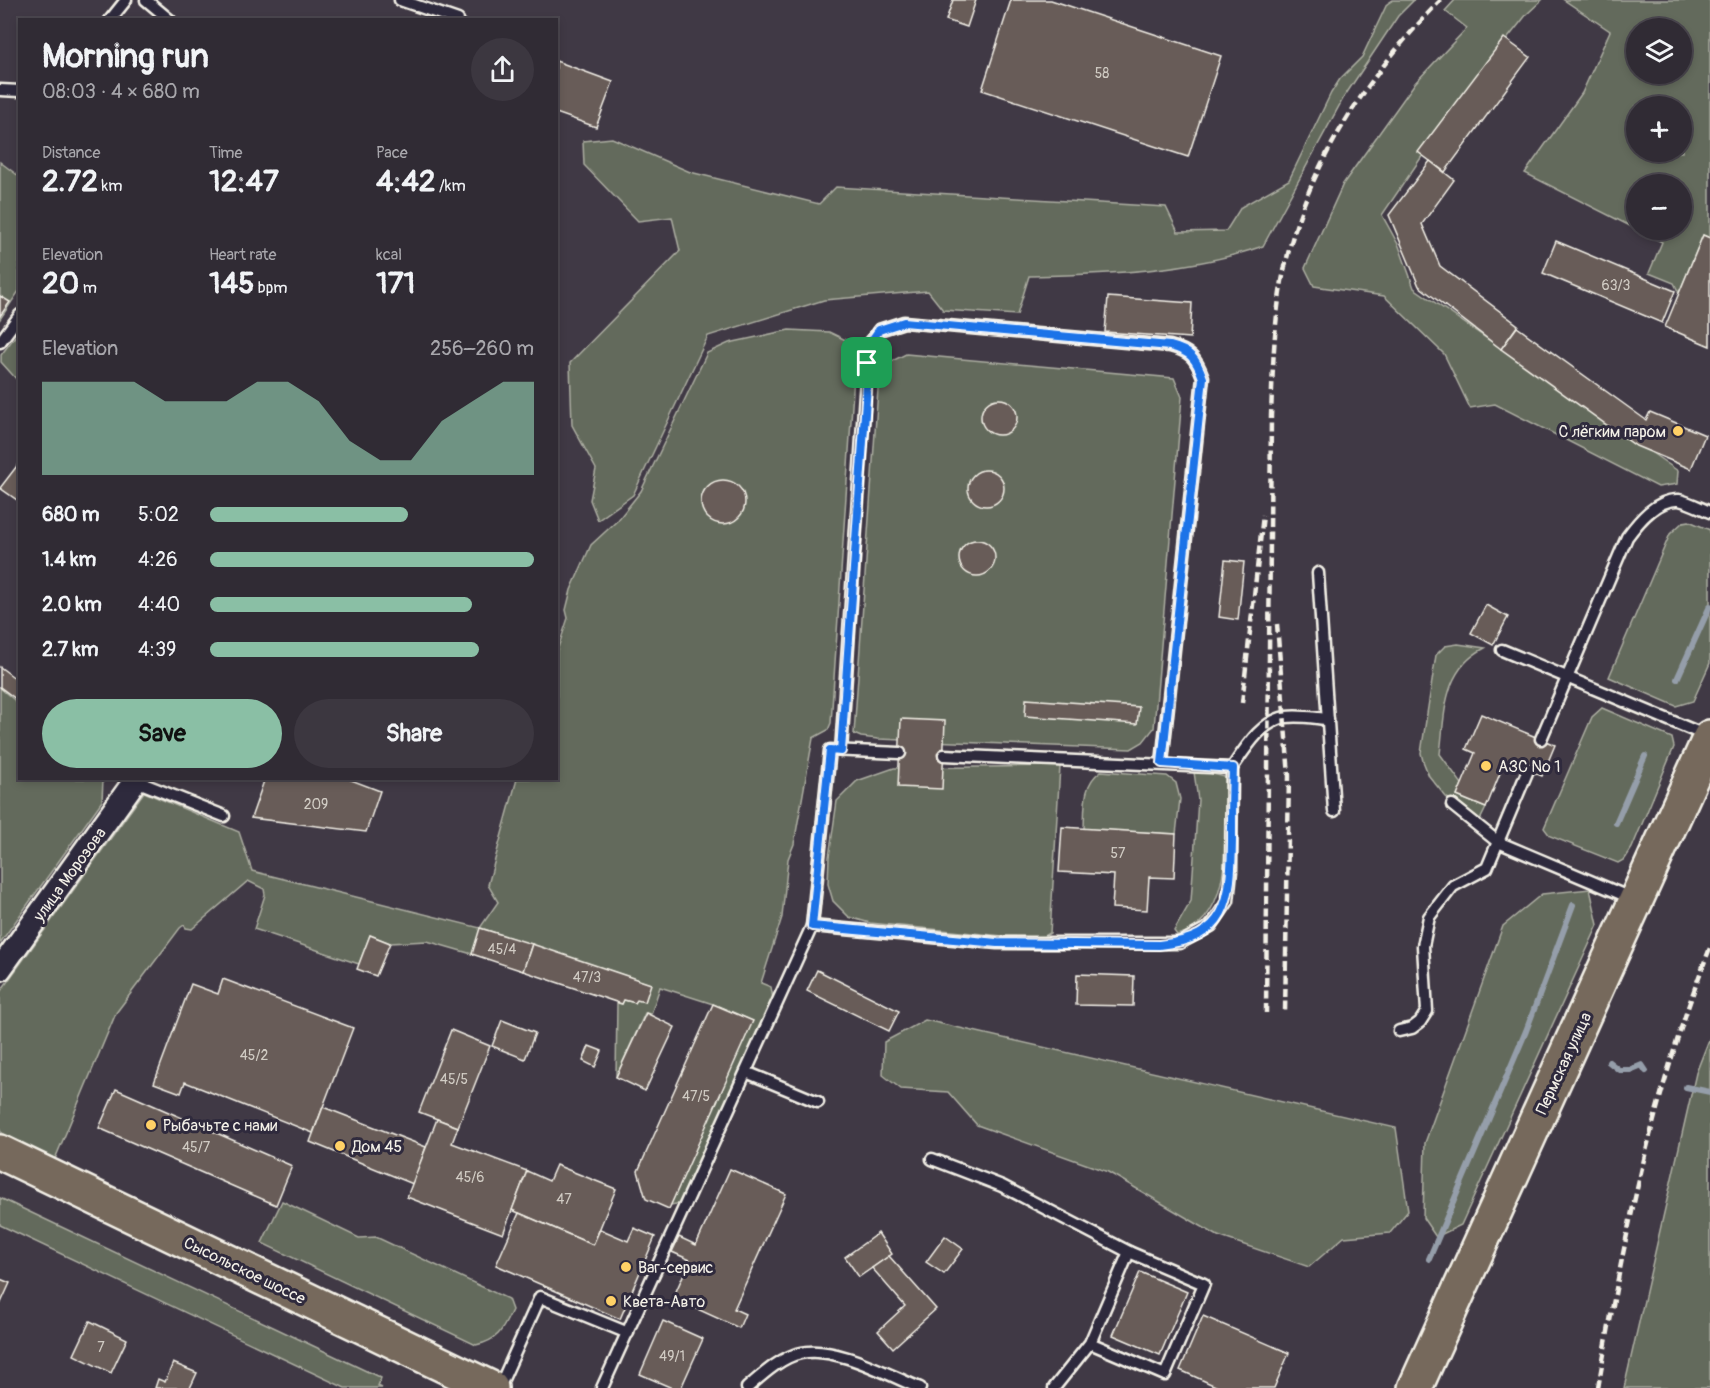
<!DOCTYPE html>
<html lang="en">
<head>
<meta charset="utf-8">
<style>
  body { margin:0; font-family:Pangolin,sans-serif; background:#3c3740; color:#f1f3f6; height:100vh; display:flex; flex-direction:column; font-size:22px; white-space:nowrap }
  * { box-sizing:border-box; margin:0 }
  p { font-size:20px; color:#a8a7ac }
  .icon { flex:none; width:33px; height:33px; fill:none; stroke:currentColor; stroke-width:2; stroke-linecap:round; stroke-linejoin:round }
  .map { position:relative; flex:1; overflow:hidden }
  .drawer { position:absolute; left:18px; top:18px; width:540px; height:762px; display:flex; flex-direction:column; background:#302b34; border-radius:0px; box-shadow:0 3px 9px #0003,0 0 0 2px #4b474f }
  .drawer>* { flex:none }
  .tools { position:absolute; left:1626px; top:18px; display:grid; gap:12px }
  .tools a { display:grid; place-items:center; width:66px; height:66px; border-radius:50%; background:#302b34; box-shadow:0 3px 9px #0003,0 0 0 2px #4b474f; font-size:30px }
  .pin { position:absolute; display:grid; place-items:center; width:51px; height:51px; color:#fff; margin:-26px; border-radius:12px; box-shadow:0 3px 9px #0006 }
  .round { display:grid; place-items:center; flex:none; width:63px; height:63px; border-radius:32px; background:#3c3740 }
  .head { display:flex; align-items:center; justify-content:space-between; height:102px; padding:0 24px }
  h1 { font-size:33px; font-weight:800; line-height:45px }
  .stats { display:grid; grid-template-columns:repeat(3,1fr); gap:9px; height:102px; padding:6px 24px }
  .stats div { display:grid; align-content:center }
  .stats b { font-size:30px; font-weight:800 }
  .stats small { font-size:16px; font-weight:400 }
  .stats p { font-size:16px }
  .chart { height:168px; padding:12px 24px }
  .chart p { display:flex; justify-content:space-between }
  .chart svg { width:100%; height:108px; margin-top:6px; fill:#8abfa5; opacity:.7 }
  .primary-button { display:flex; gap:12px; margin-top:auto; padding:12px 24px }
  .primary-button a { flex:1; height:69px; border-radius:36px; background:#8abfa5; color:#111; font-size:24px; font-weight:800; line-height:69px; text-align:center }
  .primary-button a+a { background:#3c3740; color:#f1f3f6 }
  ul { padding:0 24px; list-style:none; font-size:20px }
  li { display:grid; grid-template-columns:96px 72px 1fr; align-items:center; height:45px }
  li i { height:15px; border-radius:8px; background:#8abfa5 }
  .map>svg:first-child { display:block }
</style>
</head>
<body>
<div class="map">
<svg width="1710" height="1388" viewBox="0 0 1710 1388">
  <rect width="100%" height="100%" fill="#403945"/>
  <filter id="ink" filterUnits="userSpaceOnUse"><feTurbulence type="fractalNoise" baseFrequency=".0167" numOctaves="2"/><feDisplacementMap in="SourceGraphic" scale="12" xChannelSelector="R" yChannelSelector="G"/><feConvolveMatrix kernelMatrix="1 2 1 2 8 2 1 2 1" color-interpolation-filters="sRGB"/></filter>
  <g filter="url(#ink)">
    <!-- green -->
    <g fill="#646a5c" stroke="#acaea2" stroke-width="1.5" fill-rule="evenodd">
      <path d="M 1393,0 L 1414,0 L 1398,16 L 1344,97 L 1263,246 C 1189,272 1107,274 1029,276 L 1017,315 L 943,310 L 928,291 L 824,300 L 708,336 L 633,495 L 598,520 L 590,500 L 596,469 L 572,425 L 570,363 L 680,251 L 672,217 L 638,221 L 584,165 L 583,141 L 612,138 L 690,172 L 819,204 L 836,187 L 1166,207 L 1178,232 L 1226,231 L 1241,207 L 1289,180 L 1331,93 L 1340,79 L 1362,57 L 1387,4 Z"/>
      <path d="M 1455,0 L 1542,0 L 1527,14 L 1470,86 L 1382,215 L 1399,246 L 1414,288 L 1678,471 L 1677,484 L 1658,487 L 1495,404 L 1470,408 L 1444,354 L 1384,296 L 1314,286 L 1305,268 L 1343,184 L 1415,83 L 1467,28 L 1445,11 Z"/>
      <path d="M 1564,0 L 1710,0 L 1710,238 L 1703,235 L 1679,293 L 1674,283 L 1649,273 L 1662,242 L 1638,230 L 1682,230 L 1682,184 L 1636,184 L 1636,229 L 1525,173 L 1582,93 L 1610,31 ZM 1636,28 L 1682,28 L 1682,74 L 1636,74 ZM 1636,106 L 1682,106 L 1682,152 L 1636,152 Z"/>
      <path d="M 0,162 L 20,177 L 19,291 L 0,319 Z"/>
      <path d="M 789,330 L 829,332 L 856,345 L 831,723 L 828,730 L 813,738 L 794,844 L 788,859 L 782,917 L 761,983 L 771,987 L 773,999 L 682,1203 L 670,1205 L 752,1021 L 713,1004 L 660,987 L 651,1014 L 645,1013 L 616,1077 L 617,1003 L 622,1004 L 624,1000 L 635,1003 L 637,1000 L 645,1002 L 650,984 L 481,928 L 472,954 L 427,941 L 390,943 L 370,935 L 359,964 L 254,929 L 265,895 L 264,889 L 248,881 L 192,929 L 186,928 L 184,925 L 180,928 L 116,1013 L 55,1159 L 10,1139 L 0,1131 L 0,992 L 144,792 L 239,832 L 252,871 L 480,928 L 498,902 L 488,885 L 517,779 L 556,778 L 557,651 L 568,618 L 566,610 L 571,590 L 591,545 L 618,520 L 641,491 L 707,353 L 729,343 Z"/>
      <path d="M 19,331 L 19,382 L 1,362 L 1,355 Z"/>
      <path d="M 906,354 L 1174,378 L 1182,397 L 1154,728 L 1143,742 L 1131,749 L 878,739 L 861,737 L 854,734 L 879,375 L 886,364 Z"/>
      <path d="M 1689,521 L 1710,530 L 1710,663 L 1693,701 L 1676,706 L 1609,677 L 1670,534 L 1683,522 Z"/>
      <path d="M 1458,644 L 1485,648 C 1443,669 1445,712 1440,754 L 1462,784 L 1457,796 L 1486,808 L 1479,822 L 1446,797 L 1429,776 L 1423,761 L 1421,753 L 1436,655 L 1445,646 Z"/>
      <path d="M 0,688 L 19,704 L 20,778 L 103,779 L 102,801 L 0,943 Z"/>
      <path d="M 1602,708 L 1672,738 L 1674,747 L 1632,848 L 1625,859 L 1618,863 L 1550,836 L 1544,828 L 1592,717 Z"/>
      <path d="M 1060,766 L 1050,933 L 1043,937 L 1003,936 L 870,923 L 849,917 L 833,901 L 828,884 L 829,857 L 837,801 L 857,781 L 894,768 Z"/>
      <path d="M 1101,771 L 1167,776 L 1176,783 L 1180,799 L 1176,834 L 1084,829 C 1085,808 1082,784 1101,771 Z"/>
      <path d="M 1201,771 L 1225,777 C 1224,826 1238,920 1177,935 L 1174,931 L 1191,901 L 1198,800 L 1194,772 Z"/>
      <path d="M 1590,889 L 1598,925 L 1461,1225 L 1436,1237 L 1423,1218 L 1425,1143 L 1503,926 L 1542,894 Z"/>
      <path d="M 925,1020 L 1396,1128 L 1408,1211 L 1390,1233 L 1344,1237 L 1309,1267 L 1218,1236 L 1108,1172 L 977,1125 L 948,1092 L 901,1089 L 883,1075 L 884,1042 Z"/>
      <path d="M 1710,1037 L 1710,1388 L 1624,1388 L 1696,1073 Z"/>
      <path d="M 0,1198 L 381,1378 L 378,1386 L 382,1388 L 345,1388 L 0,1225 Z"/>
      <path d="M 282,1201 L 359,1238 L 376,1237 L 508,1299 L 512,1310 C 503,1329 499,1340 476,1345 L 262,1243 Z"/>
    </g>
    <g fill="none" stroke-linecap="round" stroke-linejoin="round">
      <!-- stream -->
      <g stroke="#959eaa" stroke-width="6">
        <path d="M 1677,679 L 1710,606"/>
        <path d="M 1616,823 L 1645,756"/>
        <path d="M 1609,1062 L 1619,1070 L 1630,1070 L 1642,1065 L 1646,1071"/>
        <path d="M 1686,1087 L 1710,1092"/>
        <path d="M 1429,1259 L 1526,1031 L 1573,905"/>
      </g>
    </g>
    <!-- building -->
    <g fill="#685c58" stroke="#f4f1e8" stroke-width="1.5">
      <path d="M 953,0 L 976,0 L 967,27 L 946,20 Z"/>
      <path d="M 1011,0 L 1051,0 L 1221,56 L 1188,157 L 982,90 Z"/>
      <path d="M 1504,38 L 1530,57 L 1445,172 L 1418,152 Z"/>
      <path d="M 556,61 L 613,82 L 596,127 L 556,113 Z"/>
      <path d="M 1430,161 L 1454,180 L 1422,224 L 1440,266 L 1518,325 L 1501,349 L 1419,286 L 1389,215 Z"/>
      <path d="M 1703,235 L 1710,238 L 1710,346 L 1665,327 Z"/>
      <path d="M 1556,241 L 1675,291 L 1662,323 L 1543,273 Z"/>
      <path d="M 0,296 L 10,302 L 0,316 Z"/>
      <path d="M 1108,297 L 1192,303 L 1190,338 L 1105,332 Z"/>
      <path d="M 1517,327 L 1646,420 L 1650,412 L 1705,435 L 1691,469 L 1636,446 L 1501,349 Z"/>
      <circle cx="999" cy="417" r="18"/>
      <path d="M 20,462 L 20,502 L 0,488 Z"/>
      <circle cx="986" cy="488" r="18"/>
      <circle cx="723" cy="502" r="22"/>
      <circle cx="977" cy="558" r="18"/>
      <path d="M 1225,560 L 1244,562 L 1238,620 L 1219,617 Z"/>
      <path d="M 1486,605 L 1508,617 L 1493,645 L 1471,633 Z"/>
      <path d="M 0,667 L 20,682 L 20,702 L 0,687 Z"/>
      <path d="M 1026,699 L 1139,707 L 1137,724 L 1025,716 Z"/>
      <path d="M 1481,714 L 1555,745 L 1542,776 L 1505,761 L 1486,808 L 1457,796 L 1475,753 L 1466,749 Z"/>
      <path d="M 901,719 L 945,721 L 942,789 L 898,787 Z"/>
      <path d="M 265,778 L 346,778 L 380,791 L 366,832 L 251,818 Z"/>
      <path d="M 1062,827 L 1176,834 L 1174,878 L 1149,877 L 1147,910 L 1112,908 L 1114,875 L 1059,872 Z"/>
      <path d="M 480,928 L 532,944 L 523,971 L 472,954 Z"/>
      <path d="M 370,935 L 390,943 L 376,976 L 357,969 Z"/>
      <path d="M 532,944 L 651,984 L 645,1002 L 637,1000 L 635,1003 L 624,1000 L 622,1004 L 523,971 Z"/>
      <path d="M 817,970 L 899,1011 L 889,1031 L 807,991 Z"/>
      <path d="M 1077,974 L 1134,976 L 1133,1006 L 1076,1005 Z"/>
      <path d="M 223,979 L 353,1028 L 313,1133 L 185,1082 L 181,1093 L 154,1083 L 191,984 L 218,994 Z"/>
      <path d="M 713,1004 L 753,1021 L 669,1209 L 646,1199 L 638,1171 Z"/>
      <path d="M 646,1013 L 675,1027 L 645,1091 L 616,1077 Z"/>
      <path d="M 502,1020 L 535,1033 L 525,1059 L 492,1046 Z"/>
      <path d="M 451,1030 L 490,1046 L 458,1127 L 419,1112 Z"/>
      <path d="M 589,1046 L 602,1051 L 595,1067 L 583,1061 Z"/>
      <path d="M 116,1089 L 292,1166 L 276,1205 L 99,1128 Z"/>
      <path d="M 323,1107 L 426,1147 L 413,1184 L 310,1142 Z"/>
      <path d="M 437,1119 L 458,1127 L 452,1143 L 527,1171 L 503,1234 L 407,1197 Z"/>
      <path d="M 556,1165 L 616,1189 L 593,1245 L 512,1210 L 527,1171 L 549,1181 Z"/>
      <path d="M 730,1169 L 786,1194 L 734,1309 L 745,1314 L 739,1328 L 673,1298 L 690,1260 L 672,1252 L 679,1237 L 696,1245 Z"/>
      <path d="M 519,1213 L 593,1245 L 600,1229 L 628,1241 L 634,1228 L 655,1237 L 620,1319 L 496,1265 Z"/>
      <path d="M 878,1233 L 892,1254 L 859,1277 L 845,1257 Z"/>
      <path d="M 945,1236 L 963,1249 L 944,1274 L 926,1262 Z"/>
      <path d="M 889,1256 L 936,1309 L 893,1348 L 878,1331 L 905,1306 L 872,1268 Z"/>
      <path d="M 1140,1272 L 1187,1292 L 1160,1355 L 1113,1335 Z"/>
      <path d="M 0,1279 L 10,1283 L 0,1305 Z"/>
      <path d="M 1203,1316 L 1289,1353 L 1274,1388 L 1220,1388 L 1180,1370 Z"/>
      <path d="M 90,1321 L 127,1339 L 111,1373 L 74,1355 Z"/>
      <path d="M 663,1321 L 703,1339 L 681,1388 L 672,1388 L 640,1374 Z"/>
      <path d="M 173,1363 L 197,1373 L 190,1388 L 155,1388 L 158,1379 L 165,1382 Z"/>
    </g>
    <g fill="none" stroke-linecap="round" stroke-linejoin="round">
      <defs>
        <g id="lane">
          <path d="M 146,0 L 170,20"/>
          <path d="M 400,0 L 458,20"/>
          <path d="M 110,20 L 126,0"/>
          <path d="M 0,90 L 20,91"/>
          <path d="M 0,342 L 20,315"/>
          <path d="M 1318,573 L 1334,811"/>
          <path d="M 1502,650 L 1707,736"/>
          <path d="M 1541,739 L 1627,537 C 1638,522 1657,498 1679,500 C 1689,502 1700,508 1710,512"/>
          <path d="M 841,751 L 867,363 L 870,343 L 879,330 L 904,322 L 1170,346 C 1190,351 1196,358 1203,377 L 1162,763"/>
          <path d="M 944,755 L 1232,768 C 1245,749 1261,721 1286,717 C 1299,715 1315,718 1328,719"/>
          <path d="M 136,781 L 224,816"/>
          <path d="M 1452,805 L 1498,842 L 1633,899"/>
          <path d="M 812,926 L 997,943 L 1180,943 L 1211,926 L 1228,901 L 1231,871 L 1232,768"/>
          <path d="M 1399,1031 L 1412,1028 L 1420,1022 L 1427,1011 L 1423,946 L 1429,917 L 1453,886 L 1487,868 L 1528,770"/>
          <path d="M 746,1072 L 818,1102"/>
          <path d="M 932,1159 L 1002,1186 L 1129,1252"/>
          <path d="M 499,1388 L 540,1297 L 628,1333"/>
          <path d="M 602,1388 L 812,926 L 830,750 L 900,753"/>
          <path d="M 747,1388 C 762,1375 781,1357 801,1353 C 835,1345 888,1375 920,1388"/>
          <path d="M 1054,1388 L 1090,1343 L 1129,1252 L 1204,1284 L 1165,1375 L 1090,1343"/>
        </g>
        <path id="street" d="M 0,969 L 137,778"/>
        <g id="primary">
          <path d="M 0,1152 L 491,1388"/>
          <path d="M 1415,1388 L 1710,737"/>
        </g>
      </defs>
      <!-- lane casing -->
      <use href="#lane" stroke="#f4f1e8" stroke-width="15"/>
      <!-- street casing -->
      <use href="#street" stroke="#f4f1e8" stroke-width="27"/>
      <!-- primary casing -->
      <use href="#primary" stroke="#f4f1e8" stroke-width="38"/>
      <!-- lane -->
      <use href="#lane" stroke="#2f2a3d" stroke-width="10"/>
      <!-- street -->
      <use href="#street" stroke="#2f2a3d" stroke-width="22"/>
      <!-- primary -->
      <use href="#primary" stroke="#76695c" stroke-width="33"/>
      <!-- rail -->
      <g stroke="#f4f1e8" stroke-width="4.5" stroke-dasharray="9 4.5" stroke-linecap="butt">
        <path d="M 1277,624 L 1289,776 L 1285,1013"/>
        <path d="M 1242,703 L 1263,515"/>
        <path d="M 1266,1013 L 1271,416 C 1273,364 1274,310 1287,258 C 1310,161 1371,71 1441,0"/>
        <path d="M 1598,1388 C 1624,1238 1654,1089 1710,948"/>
      </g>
    </g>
  </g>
  <g fill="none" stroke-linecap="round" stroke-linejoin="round" filter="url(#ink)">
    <defs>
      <path id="route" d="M 904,322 L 1170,346 C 1190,351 1196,358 1203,378 L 1162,763 L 1233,768 C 1232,792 1232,817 1232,841 C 1231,901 1228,938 1159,945 L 997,943 L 812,926 L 830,750 L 841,751 L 870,343 L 879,330 Z"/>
    </defs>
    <!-- route casing -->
    <use href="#route" stroke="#fff" stroke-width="12"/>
    <!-- route -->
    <use href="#route" stroke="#1a73e8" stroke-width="8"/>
  </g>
  <!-- markers -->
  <g fill="#ffd166" stroke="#2f2a3d" stroke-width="2">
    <circle cx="1678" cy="431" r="6"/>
    <circle cx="1486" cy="766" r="6"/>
    <circle cx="151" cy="1125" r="6"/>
    <circle cx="340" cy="1146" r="6"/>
    <circle cx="626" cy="1267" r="6"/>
    <circle cx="611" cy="1301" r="6"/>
  </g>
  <g text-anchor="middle" stroke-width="6" stroke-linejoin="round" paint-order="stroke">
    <!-- number labels -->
    <g font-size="14" fill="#d1ccc4">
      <text x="1102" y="78">58</text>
      <text x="1616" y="290">63/3</text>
      <text x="316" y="809">209</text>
      <text x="1118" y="858">57</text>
      <text x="502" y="954">45/4</text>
      <text x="587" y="982">47/3</text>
      <text x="254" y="1060">45/2</text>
      <text x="454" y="1084">45/5</text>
      <text x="696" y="1101">47/5</text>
      <text x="196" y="1152">45/7</text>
      <text x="470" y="1182">45/6</text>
      <text x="564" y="1204">47</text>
      <text x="101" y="1352">7</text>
      <text x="672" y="1361">49/1</text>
    </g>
    <!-- poi labels -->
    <g font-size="16" fill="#f4f1e8" stroke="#2f2a3d" text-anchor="start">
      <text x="1666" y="437" text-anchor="end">С лёгким паром</text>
      <text x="1498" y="772">АЗС № 1</text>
      <text x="163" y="1131">Рыбачьте с нами</text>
      <text x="352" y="1152">Дом 45</text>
      <text x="638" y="1273">Ваг-сервис</text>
      <text x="623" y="1307">Квета-Авто</text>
    </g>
    <!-- street labels -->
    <g font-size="16" fill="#f4f1e8" stroke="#2f2a3d">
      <text transform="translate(69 874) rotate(-54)" y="6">улица Морозова</text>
      <text transform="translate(1563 1063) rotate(-65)" y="6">Пермская улица</text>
      <text transform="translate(245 1270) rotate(26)" y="6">Сысольское шоссе</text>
    </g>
  </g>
</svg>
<div class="tools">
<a><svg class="icon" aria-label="layers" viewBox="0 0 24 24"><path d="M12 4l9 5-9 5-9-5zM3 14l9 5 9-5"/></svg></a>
<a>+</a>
<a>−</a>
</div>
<div class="pin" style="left:867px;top:363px;background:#1e9e55"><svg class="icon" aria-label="arrive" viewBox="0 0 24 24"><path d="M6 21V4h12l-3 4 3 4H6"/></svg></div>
<section class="drawer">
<div class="head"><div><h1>Morning run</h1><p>08:03 · 4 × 680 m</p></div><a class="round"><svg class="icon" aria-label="share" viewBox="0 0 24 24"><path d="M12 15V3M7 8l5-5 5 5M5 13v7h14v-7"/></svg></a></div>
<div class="stats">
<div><p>Distance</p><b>2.72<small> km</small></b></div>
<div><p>Time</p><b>12:47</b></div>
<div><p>Pace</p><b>4:42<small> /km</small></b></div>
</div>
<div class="stats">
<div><p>Elevation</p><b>20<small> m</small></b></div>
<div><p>Heart rate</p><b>145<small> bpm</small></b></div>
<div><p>kcal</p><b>171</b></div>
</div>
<div class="chart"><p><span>Elevation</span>256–260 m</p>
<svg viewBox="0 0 160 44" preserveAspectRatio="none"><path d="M0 44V6L10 6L20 6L30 6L40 14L50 14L60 14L70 6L80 6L90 14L100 30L110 38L120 38L130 22L140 14L150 6L160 6V44z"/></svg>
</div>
<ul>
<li><b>680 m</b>5:02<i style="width:61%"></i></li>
<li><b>1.4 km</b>4:26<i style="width:100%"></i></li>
<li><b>2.0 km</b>4:40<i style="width:81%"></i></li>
<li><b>2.7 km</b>4:39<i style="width:83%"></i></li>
</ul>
<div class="primary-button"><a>Save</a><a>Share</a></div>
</section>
</div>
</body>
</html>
